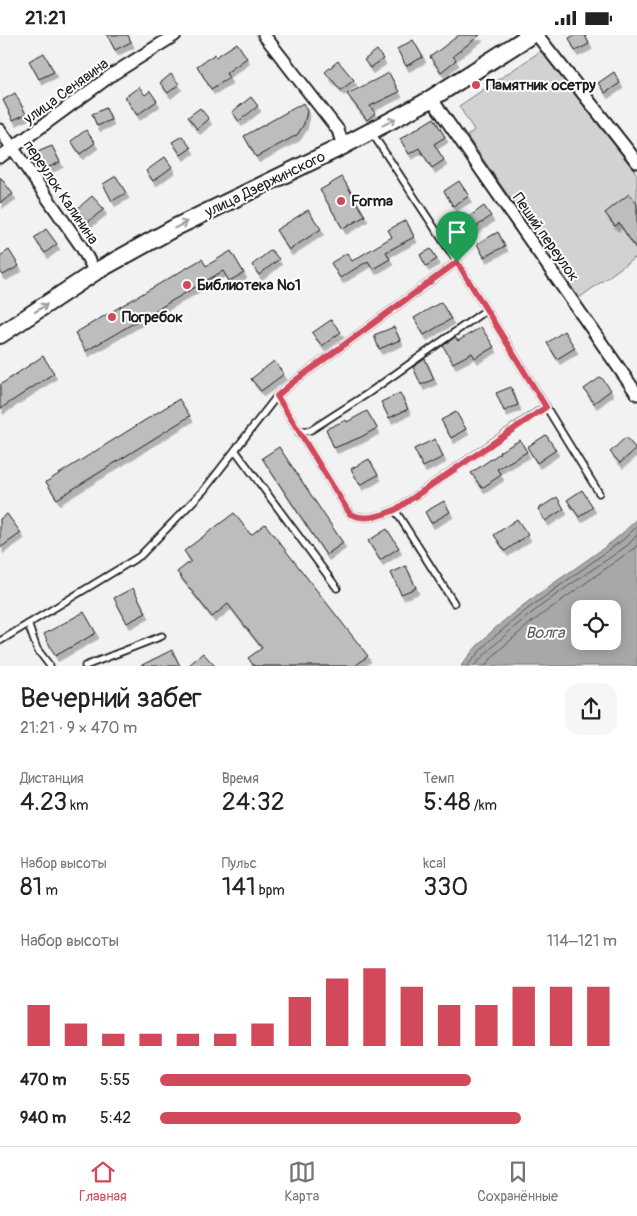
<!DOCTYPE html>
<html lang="ru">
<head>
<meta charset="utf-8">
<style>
  body { margin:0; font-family:Pangolin,sans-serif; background:#f6f6f6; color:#222; height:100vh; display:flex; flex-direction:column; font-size:19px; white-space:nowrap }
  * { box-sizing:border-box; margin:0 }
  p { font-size:16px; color:#767676 }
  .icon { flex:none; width:28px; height:28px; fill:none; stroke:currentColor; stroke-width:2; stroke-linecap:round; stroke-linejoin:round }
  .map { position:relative; height:631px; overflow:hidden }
  .sheet { display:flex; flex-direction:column; background:#fff; flex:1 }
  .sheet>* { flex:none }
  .fabs { position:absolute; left:571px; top:565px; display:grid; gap:10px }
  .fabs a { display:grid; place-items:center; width:50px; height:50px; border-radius:10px; background:#fff; box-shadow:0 2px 12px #0003; font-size:25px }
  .pin { position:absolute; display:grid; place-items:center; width:42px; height:42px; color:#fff; margin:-51px -21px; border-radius:50% 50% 50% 0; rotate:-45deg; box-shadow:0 0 5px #0007 }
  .pin .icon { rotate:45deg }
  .round { display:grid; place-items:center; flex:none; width:52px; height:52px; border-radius:15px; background:#f6f6f6 }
  .head { display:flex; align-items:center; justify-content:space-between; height:85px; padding:0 20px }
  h1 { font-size:28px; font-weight:600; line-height:38px }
  .metrics { display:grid; grid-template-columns:repeat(3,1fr); gap:8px; height:85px; padding:5px 20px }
  .metrics div { display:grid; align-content:center }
  .metrics b { font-size:25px; font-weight:600 }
  .metrics small { font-size:14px; font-weight:400 }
  .metrics p { font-size:14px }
  .chart { height:140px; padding:10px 20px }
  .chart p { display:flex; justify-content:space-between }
  .chart svg { width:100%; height:90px; margin-top:5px; stroke:#d1495b; stroke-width:6 }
  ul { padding:0 20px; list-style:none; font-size:16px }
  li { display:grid; grid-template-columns:80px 60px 1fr; align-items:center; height:38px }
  li i { height:12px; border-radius:6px; background:#d1495b }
  .status { display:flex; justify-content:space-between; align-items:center; height:35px; padding:0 25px; background:#fff; direction:ltr }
  .status svg { height:14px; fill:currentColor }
  .tab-bar { display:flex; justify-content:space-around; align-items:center; height:70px; border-top:1px solid #e0e0e0; background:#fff; font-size:14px; color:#767676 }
  .tab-bar a { display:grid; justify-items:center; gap:2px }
  .tab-bar .on { color:#d1495b }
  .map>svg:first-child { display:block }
</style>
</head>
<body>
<div class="status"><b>21:21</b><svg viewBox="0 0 49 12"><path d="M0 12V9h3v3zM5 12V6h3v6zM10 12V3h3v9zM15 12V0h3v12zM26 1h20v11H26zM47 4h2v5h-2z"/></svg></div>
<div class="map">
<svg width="637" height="631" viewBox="0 0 637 631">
  <defs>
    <filter id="shadow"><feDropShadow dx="3" dy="5.5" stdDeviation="0" flood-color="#0004"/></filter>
  </defs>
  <rect width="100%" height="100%" fill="#f2f2f2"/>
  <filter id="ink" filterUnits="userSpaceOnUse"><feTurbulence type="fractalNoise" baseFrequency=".02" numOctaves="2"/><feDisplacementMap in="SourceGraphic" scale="10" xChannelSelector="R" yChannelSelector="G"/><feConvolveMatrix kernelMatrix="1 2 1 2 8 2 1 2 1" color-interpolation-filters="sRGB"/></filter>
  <g filter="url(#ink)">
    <!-- green -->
    <path fill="#d2d2d2" stroke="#777" d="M 541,16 L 637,139 L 637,221 L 579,263 L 467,101 L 474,95 L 459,71 Z"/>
    <!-- water -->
    <path fill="#a8a8a8" stroke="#707070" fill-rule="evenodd" d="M 637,483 L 637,631 L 461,631 C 490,589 546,554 587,525 C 605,512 623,500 637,483 ZM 580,574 L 612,574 L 612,606 L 580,606 Z"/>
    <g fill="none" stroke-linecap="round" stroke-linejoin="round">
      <!-- shore -->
      <g stroke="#545454" stroke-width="1">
        <path d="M 467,631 L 488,607 L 525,576 L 624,504 L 637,491"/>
        <path d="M 474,631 C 518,582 575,547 628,510 L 637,500"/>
        <path d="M 485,631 L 497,617 L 533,586 L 637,511"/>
      </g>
    </g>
    <!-- building -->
    <g fill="#bdbdbd" stroke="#1c1c1c" filter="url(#shadow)">
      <path d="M 107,0 L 128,0 L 131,7 L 115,15 Z"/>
      <path d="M 459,0 L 480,0 L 453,21 L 456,25 L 441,37 L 430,22 Z"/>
      <path d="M 575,0 L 585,0 L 589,9 L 575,16 L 569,3 Z"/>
      <path d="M 413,5 L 423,22 L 406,31 L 397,14 Z"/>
      <path d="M 237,8 L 247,23 L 226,38 L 229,43 L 211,54 L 197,31 L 215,19 L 216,22 Z"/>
      <path d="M 377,15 L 383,24 L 370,33 L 364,25 Z"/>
      <path d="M 44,18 L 54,37 L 39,44 L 29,26 Z"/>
      <path d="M 338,26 L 354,45 L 341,55 L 325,37 Z"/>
      <path d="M 614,37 L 620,48 L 605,58 L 598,48 Z"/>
      <path d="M 389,38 L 399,57 L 370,71 L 375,78 L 367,85 L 347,59 Z"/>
      <path d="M 171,39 L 179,49 L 168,58 L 160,48 Z"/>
      <path d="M 139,52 L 145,60 L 150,56 L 157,66 L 137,80 L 125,62 Z"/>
      <path d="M 15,58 L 26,79 L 13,85 L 3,65 Z"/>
      <path d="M 251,62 L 258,71 L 239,86 L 232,77 Z"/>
      <path d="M 303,68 L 307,76 L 304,89 L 297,100 L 256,122 L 244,101 Z"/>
      <path d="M 106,73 L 111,85 L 97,91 L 92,79 Z"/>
      <path d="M 200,73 L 209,84 L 197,94 L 188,82 Z"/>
      <path d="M 434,83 L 445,102 L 434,109 L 444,125 L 432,133 L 419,113 L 409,119 L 400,104 Z"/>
      <path d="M 86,95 L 95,108 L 80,119 L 71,106 Z"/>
      <path d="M 182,101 L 191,113 L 181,120 L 172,107 Z"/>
      <path d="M 52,111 L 60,127 L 43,135 L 35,118 Z"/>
      <path d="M 165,122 L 172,132 L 153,146 L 146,136 Z"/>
      <path d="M 116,141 L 126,158 L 112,166 L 103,149 Z"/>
      <path d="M 0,142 L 13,159 L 0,168 Z"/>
      <path d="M 342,142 L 365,181 L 343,194 L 320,155 Z"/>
      <path d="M 459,146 L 469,161 L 453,171 L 444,156 Z"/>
      <path d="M 629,159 L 637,169 L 637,215 L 619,188 L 615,191 L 605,178 Z"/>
      <path d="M 92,161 L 104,174 L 88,187 L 77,174 Z"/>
      <path d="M 484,171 L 491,181 L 473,194 L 466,184 Z"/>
      <path d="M 308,175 L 321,194 L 289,215 L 276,195 Z"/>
      <path d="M 406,185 L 414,202 L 386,217 L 390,224 L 373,234 L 368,226 L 340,243 L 331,228 L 347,218 L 352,226 L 392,202 L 388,195 Z"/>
      <path d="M 46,194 L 57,209 L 45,218 L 34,203 Z"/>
      <path d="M 498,197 L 505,211 L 484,222 L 477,209 Z"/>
      <path d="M 431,214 L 437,224 L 426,231 L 420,220 Z"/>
      <path d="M 9,215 L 19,231 L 3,240 L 0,236 L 0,221 Z"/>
      <path d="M 271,215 L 279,224 L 259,240 L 252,230 Z"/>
      <path d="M 231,216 L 244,238 L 229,246 L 223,236 L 86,316 L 75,298 L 202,224 L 206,231 Z"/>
      <path d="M 441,267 L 451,284 L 424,300 L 414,283 Z"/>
      <path d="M 331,285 L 341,297 L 322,311 L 312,298 Z"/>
      <path d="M 394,292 L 400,305 L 379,314 L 374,300 Z"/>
      <path d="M 481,292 L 494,312 L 475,323 L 472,318 L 453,328 L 443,311 L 455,302 L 458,306 Z"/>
      <path d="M 564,296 L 575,313 L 557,324 L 547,308 Z"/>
      <path d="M 43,321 L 54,338 L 0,374 L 0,350 Z"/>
      <path d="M 425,324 L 434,344 L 421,350 L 413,332 Z"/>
      <path d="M 274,326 L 284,339 L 261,356 L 251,344 Z"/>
      <path d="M 601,342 L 611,355 L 594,368 L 584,354 Z"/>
      <path d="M 511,352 L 518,370 L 504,376 L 496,358 Z"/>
      <path d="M 400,358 L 408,374 L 389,383 L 381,367 Z"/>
      <path d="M 179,364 L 190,381 L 57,464 L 46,447 Z"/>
      <path d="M 367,376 L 377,393 L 361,402 L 334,413 L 326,394 L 346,385 L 347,387 Z"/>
      <path d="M 456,377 L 466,394 L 451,403 L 441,385 Z"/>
      <path d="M 546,400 L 556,415 L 537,428 L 527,412 Z"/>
      <path d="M 626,402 L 636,414 L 620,428 L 610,417 Z"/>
      <path d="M 435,404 L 443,422 L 423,432 L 414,414 Z"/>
      <path d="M 520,405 L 527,417 L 497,434 L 501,440 L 482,453 L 471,438 L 500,418 L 499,417 Z"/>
      <path d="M 279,412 L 343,508 L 326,520 L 262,423 Z"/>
      <path d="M 369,424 L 378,440 L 360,450 L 351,434 Z"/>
      <path d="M 582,455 L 593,472 L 579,482 L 567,465 Z"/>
      <path d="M 557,462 L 564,474 L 545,486 L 538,474 Z"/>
      <path d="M 444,466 L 450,477 L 431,488 L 425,477 Z"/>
      <path d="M 234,478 L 251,500 L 265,489 L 368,621 L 355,631 L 254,631 L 248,623 L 262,613 L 228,569 L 212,582 L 177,537 L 191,526 L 184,516 Z"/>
      <path d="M 7,479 L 21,498 L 0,513 L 0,484 Z"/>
      <path d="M 517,484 L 528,500 L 505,516 L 494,500 Z"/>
      <path d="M 387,494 L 399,513 L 380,525 L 368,506 Z"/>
      <path d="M 406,531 L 416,553 L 401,559 L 391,538 Z"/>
      <path d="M 133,553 L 146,578 L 127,588 L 114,563 Z"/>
      <path d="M 84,577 L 96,598 L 55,621 L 44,599 Z"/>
      <path d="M 172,615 L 180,631 L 140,631 Z"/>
      <path d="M 203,618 L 215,631 L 188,631 Z"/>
    </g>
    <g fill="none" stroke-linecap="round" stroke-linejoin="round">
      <defs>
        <g id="lane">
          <path d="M 372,98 L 457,227 L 599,458"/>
          <path d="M 277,361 L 350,479 C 366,486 380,481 395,475 L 546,371"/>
          <path d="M 299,398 L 311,395 L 367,359 L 486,275"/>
          <path d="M 235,415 L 337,553"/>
          <path d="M 395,475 L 454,568"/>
          <path d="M 28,589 L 37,614 L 50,631"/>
          <path d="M 0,606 L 140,521 L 204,455 L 277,361 L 292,348 L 457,227"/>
          <path d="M 85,631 L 162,601"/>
        </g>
        <g id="street">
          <path d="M 264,0 L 338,95 L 343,111"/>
          <path d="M 537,0 L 637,127"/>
          <path d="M 431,63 L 637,359"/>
          <path d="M 0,95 L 81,211 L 95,237"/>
          <path d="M 0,122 L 113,39 L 175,0"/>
        </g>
        <path id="secondary" d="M 0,300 L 95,237 L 176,192 L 343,111 L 424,68 L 531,0"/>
      </defs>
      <!-- lane casing -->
      <use href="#lane" stroke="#1c1c1c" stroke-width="9"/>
      <!-- street casing -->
      <use href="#street" stroke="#1c1c1c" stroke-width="15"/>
      <!-- secondary casing -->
      <use href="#secondary" stroke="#1c1c1c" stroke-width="20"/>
      <!-- lane -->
      <use href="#lane" stroke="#fff" stroke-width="5.5"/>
      <!-- street -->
      <use href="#street" stroke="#fff" stroke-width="11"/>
      <!-- secondary -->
      <use href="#secondary" stroke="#fff" stroke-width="16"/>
    </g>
    <!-- one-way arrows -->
    <defs><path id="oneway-shaft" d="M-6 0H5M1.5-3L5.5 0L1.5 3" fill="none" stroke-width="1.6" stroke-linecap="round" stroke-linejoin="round" transform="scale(1.25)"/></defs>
    <g stroke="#999">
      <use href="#oneway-shaft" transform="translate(389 87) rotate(-28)"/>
      <use href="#oneway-shaft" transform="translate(181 190) rotate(-27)"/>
      <use href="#oneway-shaft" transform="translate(41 273) rotate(-33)"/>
    </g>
  </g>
  <g fill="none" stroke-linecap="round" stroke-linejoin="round" filter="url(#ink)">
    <defs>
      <path id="route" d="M 457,227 L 546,372 L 395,475 C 380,481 366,486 350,479 L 277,361 L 292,348 Z"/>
    </defs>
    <!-- route casing -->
    <use href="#route" stroke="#fff" stroke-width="10"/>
    <!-- route -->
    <use href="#route" stroke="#d1495b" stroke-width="6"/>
  </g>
  <!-- markers -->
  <g fill="#d1495b" stroke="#fff" stroke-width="2">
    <circle cx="476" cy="50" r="5"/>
    <circle cx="341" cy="166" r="5"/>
    <circle cx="187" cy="250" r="5"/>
    <circle cx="112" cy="282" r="5"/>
  </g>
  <g text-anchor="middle" stroke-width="4" stroke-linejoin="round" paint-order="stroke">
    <!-- poi labels -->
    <g font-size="15" font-weight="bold" fill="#1c1c1c" stroke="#fff" text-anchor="start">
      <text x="486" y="55">Памятник осетру</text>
      <text x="351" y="171">Forma</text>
      <text x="197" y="255">Библиотека №1</text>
      <text x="122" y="287">Погребок</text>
    </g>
    <!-- street labels -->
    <g font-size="15" fill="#1c1c1c" stroke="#fff">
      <text transform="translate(66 56) rotate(-36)" y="5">улица Сенявина</text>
      <text transform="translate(265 149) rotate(-26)" y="5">улица Дзержинского</text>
      <text transform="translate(61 157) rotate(56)" y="5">переулок Калинина</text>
      <text transform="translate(546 202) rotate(55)" y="5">Пеший переулок</text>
    </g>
    <!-- water labels -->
    <g font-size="16" font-style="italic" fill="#5b5b5b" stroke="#fff">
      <text x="545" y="603">Волга</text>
    </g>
  </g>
</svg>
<div class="fabs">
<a><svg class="icon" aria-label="locate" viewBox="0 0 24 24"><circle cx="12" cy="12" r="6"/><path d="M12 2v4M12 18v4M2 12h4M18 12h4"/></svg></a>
</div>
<div class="pin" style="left:457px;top:227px;background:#1e9e55"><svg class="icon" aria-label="arrive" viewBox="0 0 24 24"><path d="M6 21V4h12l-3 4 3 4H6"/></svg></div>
</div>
<section class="sheet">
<div class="head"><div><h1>Вечерний забег</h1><p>21:21 · 9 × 470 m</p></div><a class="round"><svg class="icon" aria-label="share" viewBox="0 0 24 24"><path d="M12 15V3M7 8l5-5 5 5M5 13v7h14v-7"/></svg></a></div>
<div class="metrics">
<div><p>Дистанция</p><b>4.23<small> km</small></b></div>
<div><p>Время</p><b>24:32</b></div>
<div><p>Темп</p><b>5:48<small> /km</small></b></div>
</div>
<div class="metrics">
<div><p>Набор высоты</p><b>81<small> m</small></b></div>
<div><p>Пульс</p><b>141<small> bpm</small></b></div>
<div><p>kcal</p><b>330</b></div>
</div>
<div class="chart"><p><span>Набор высоты</span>114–121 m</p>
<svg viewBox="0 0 160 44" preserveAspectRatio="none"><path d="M5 44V24M15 44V33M25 44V38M35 44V38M45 44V38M55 44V38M65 44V33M75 44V20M85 44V11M95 44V6M105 44V15M115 44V24M125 44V24M135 44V15M145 44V15M155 44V15"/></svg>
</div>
<ul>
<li><b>470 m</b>5:55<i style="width:68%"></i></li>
<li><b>940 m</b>5:42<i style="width:79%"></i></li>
</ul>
</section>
<nav class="tab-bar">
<a class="on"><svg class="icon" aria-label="home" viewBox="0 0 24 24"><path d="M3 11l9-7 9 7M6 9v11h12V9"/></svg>Главная</a>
<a><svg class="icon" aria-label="map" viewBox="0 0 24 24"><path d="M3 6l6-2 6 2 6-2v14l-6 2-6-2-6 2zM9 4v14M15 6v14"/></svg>Карта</a>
<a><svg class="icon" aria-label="saved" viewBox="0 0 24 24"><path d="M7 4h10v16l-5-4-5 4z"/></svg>Сохранённые</a>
</nav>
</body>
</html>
